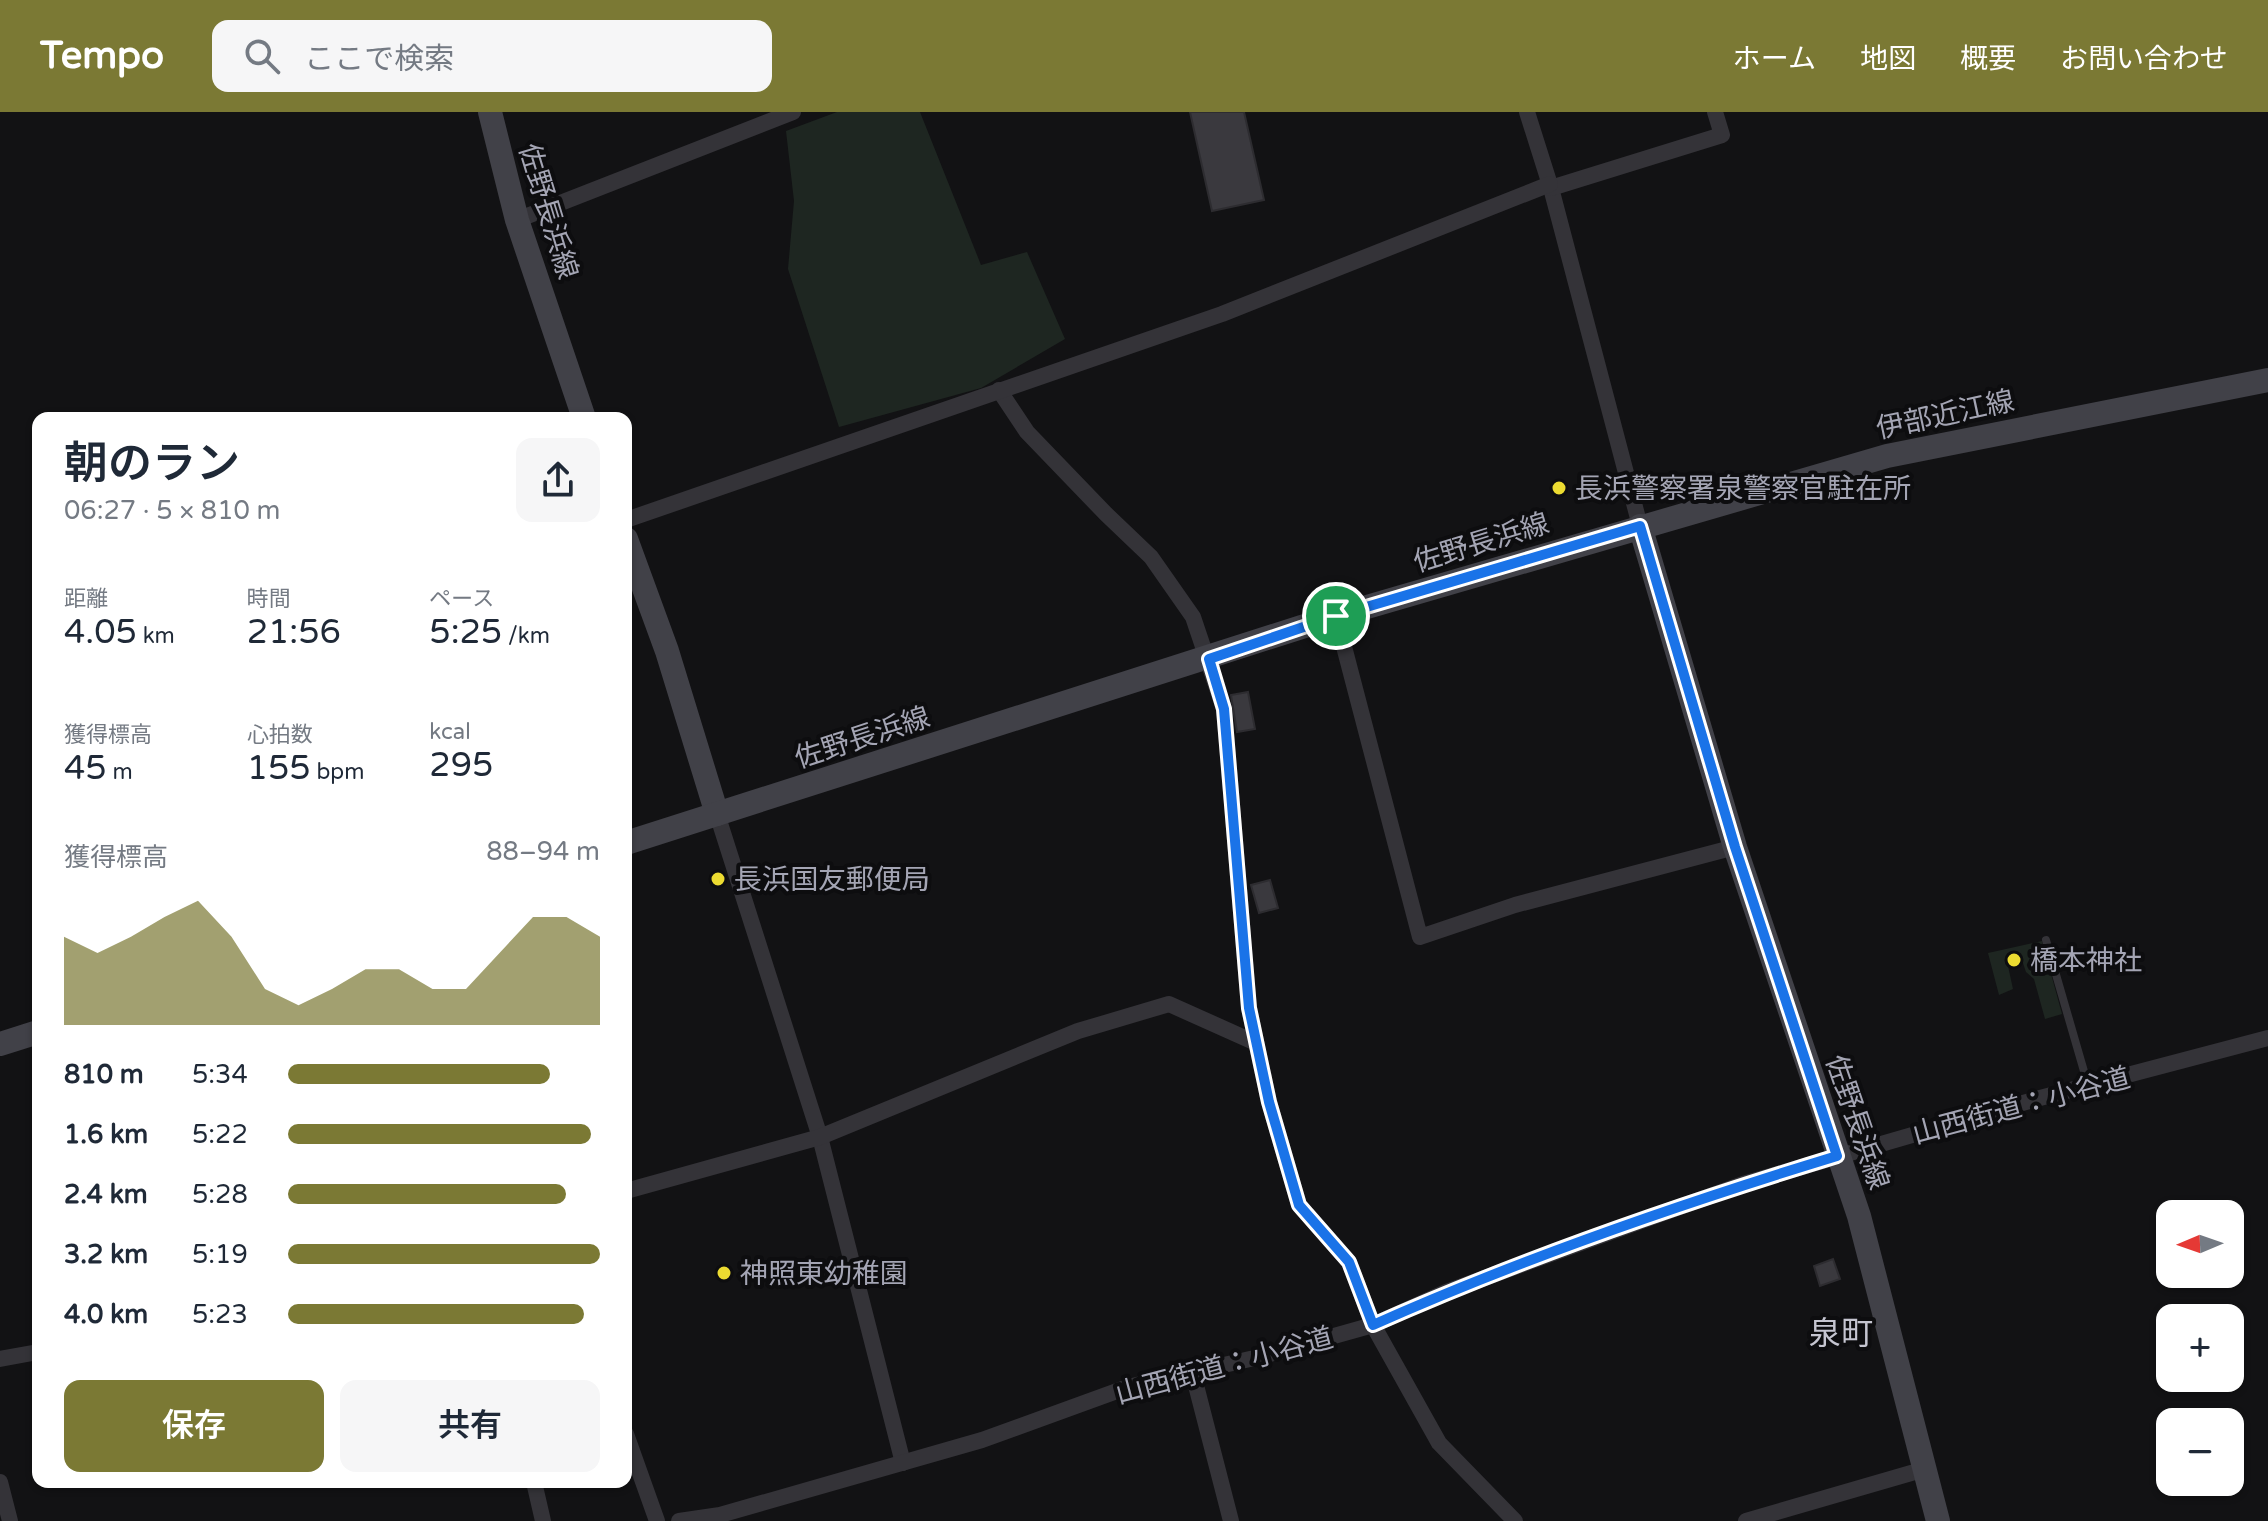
<!DOCTYPE html>
<html lang="ja">
<head>
<meta charset="utf-8">
<style>
  body { margin:0; font-family:"Varela Round","Noto Sans JP",sans-serif; background:#f6f6f7; color:#1f2937; height:100vh; display:flex; flex-direction:column; font-size:30px; white-space:nowrap }
  * { box-sizing:border-box; margin:0 }
  p { font-size:26px; color:#747a83 }
  .icon { flex:none; width:44px; height:44px; fill:none; stroke:currentColor; stroke-width:2; stroke-linecap:round; stroke-linejoin:round }
  .map { position:relative; flex:1; overflow:hidden }
  .details { position:absolute; left:32px; top:300px; width:600px; height:1076px; display:flex; flex-direction:column; background:#fff; border-radius:16px; box-shadow:0 2px 6px #0004 }
  .details>* { flex:none }
  .needle { width:52px; rotate:268deg }
  .controls { position:absolute; left:2156px; top:1088px; display:grid; gap:16px }
  .controls a { display:grid; place-items:center; width:88px; height:88px; border-radius:16px; background:#fff; box-shadow:0 2px 6px #0004; font-size:40px }
  .pin { position:absolute; display:grid; place-items:center; width:68px; height:68px; color:#fff; margin:-34px; border:4px solid #fff; border-radius:50%; box-shadow:0 2px 8px #0007 }
  .round { display:grid; place-items:center; flex:none; width:84px; height:84px; border-radius:16px; background:#f6f6f7 }
  .summary { display:flex; align-items:center; justify-content:space-between; height:136px; padding:0 32px }
  h1 { font-size:44px; font-weight:600; line-height:60px }
  .metrics { display:grid; grid-template-columns:repeat(3,1fr); gap:12px; height:136px; padding:8px 32px }
  .metrics div { display:grid; align-content:center }
  .metrics b { font-size:34px; font-weight:600 }
  .metrics small { font-size:22px; font-weight:400 }
  .metrics p { font-size:22px }
  .chart { height:224px; padding:16px 32px }
  .chart p { display:flex; justify-content:space-between }
  .chart svg { width:100%; height:144px; margin-top:8px; fill:#7b7934; opacity:.7 }
  .button { display:flex; gap:16px; margin-top:auto; padding:16px 32px }
  .button a { flex:1; height:92px; border-radius:16px; background:#7b7934; color:#fff; font-size:32px; font-weight:600; line-height:92px; text-align:center }
  .button a+a { background:#f6f6f7; color:#1f2937 }
  ul { padding:0 32px; list-style:none; font-size:26px }
  li { display:grid; grid-template-columns:128px 96px 1fr; align-items:center; height:60px }
  li i { height:20px; border-radius:10px; background:#7b7934 }
  header { display:flex; align-items:center; gap:48px; box-sizing:border-box; height:112px; padding:0 40px; background:#7b7934; color:#fff }
  header strong { font-size:38px }
  nav { display:flex; gap:44px; margin-inline-start:auto; font-size:28px }
  .search { width:560px; height:72px; background:#f6f6f7; display:flex; align-items:center; gap:20px; box-sizing:border-box; padding:0 28px; border-radius:16px; color:#747a83; font-size:30px }
  .map>svg:first-child { display:block }
</style>
</head>
<body>
<header>
<strong>Tempo</strong>
<div class="search"><svg class="icon" aria-label="search" viewBox="0 0 24 24"><circle cx="10" cy="10" r="6"/><path d="M15 15l6 6"/></svg>ここで検索</div>
<nav><a>ホーム</a><a>地図</a><a>概要</a><a>お問い合わせ</a></nav>
</header>
<div class="map">
<svg width="2268" height="1409" viewBox="0 0 2268 1409">
  <rect width="100%" height="100%" fill="#121214"/>
  <!-- green -->
  <g fill="#1e2621">
    <path d="M 837,0 L 920,0 L 981,153 L 1027,140 L 1065,227 L 981,276 L 839,315 L 788,157 L 794,89 L 786,19 Z"/>
    <path d="M 2042,829 L 2062,902 L 2045,907 L 2034,867 L 2026,860 L 2020,842 L 2006,845 L 2013,877 L 1999,883 L 1988,841 Z"/>
  </g>
  <!-- building -->
  <g fill="#3a393e" stroke="#2d2c30" stroke-width="2">
    <path d="M 1190,0 L 1244,0 L 1264,88 L 1212,99 Z"/>
    <path d="M 1248,580 L 1255,617 L 1237,620 L 1231,583 Z"/>
    <path d="M 1270,768 L 1278,796 L 1259,801 L 1251,773 Z"/>
    <path d="M 1833,1147 L 1840,1167 L 1820,1174 L 1814,1154 Z"/>
  </g>
  <g fill="none" stroke-linecap="round" stroke-linejoin="round">
    <!-- lane -->
    <path stroke="#343338" stroke-width="8" d="M 2046,828 L 2088,973"/>
    <!-- street -->
    <g stroke="#343338" stroke-width="16">
      <path d="M 1527,0 L 1551,76 L 1640,414"/>
      <path d="M 1551,76 L 1722,23 L 1715,0"/>
      <path d="M 517,108 L 793,0"/>
      <path d="M 999,278 L 1027,320 L 1106,402 L 1151,445 L 1193,505 L 1224,597 L 1249,896 L 1269,990 L 1299,1093 L 1349,1150 L 1373,1213 L 1439,1331 L 1515,1409"/>
      <path d="M 626,408 L 1222,202 L 1550,72"/>
      <path d="M 1336,504 L 1420,825 L 1515,793 L 1735,735"/>
      <path d="M 717,702 L 820,1025 L 903,1351"/>
      <path d="M 626,1079 L 820,1025 L 1078,919 L 1169,892 L 1256,931"/>
      <path d="M 0,1247 L 38,1240"/>
      <path d="M 1192,1258 L 1231,1409"/>
      <path d="M 626,1322 L 657,1409"/>
      <path d="M 0,1370 L 10,1409"/>
      <path d="M 534,1370 L 543,1409"/>
      <path d="M 679,1409 L 720,1403 L 982,1328 L 1128,1275 L 1263,1244 L 1373,1213 L 1446,1180 L 1743,1072 L 2040,986 L 2268,926"/>
      <path d="M 1746,1409 L 1925,1357"/>
    </g>
    <!-- secondary -->
    <g stroke="#414148" stroke-width="24">
      <path d="M 490,0 L 517,108 L 584,306"/>
      <path d="M 1640,414 L 1735,735 L 1859,1104 L 1938,1409"/>
      <path d="M 626,427 L 667,539 L 717,702"/>
      <path d="M 626,731 L 1336,504 L 1887,344 L 2268,268"/>
      <path d="M 0,932 L 38,920"/>
    </g>
  </g>
  <g fill="none" stroke-linecap="round" stroke-linejoin="round">
    <defs>
      <path id="route" d="M 1640,414 L 1735,735 L 1837,1044 C 1680,1092 1523,1146 1373,1213 L 1349,1150 L 1299,1093 L 1269,990 L 1249,896 L 1224,597 L 1209,547 L 1336,504 Z"/>
    </defs>
    <!-- route casing -->
    <use href="#route" stroke="#fff" stroke-width="16"/>
    <!-- route -->
    <use href="#route" stroke="#1a73e8" stroke-width="10"/>
  </g>
  <!-- markers -->
  <g fill="#ecdb31" stroke="#0d0d0f" stroke-width="3">
    <circle cx="1559" cy="376" r="8"/>
    <circle cx="718" cy="767" r="8"/>
    <circle cx="2014" cy="848" r="8"/>
    <circle cx="724" cy="1161" r="8"/>
  </g>
  <g text-anchor="middle" stroke-width="8" stroke-linejoin="round" paint-order="stroke">
    <!-- street labels -->
    <g font-size="28" fill="#a4a5b4" stroke="#0d0d0f">
      <text transform="translate(549 99) rotate(73)" y="10">佐野長浜線</text>
      <text transform="translate(1945 302) rotate(-12)" y="10">伊部近江線</text>
      <text transform="translate(1481 430) rotate(-17)" y="10">佐野長浜線</text>
      <text transform="translate(862 625) rotate(-18)" y="10">佐野長浜線</text>
      <text transform="translate(2021 993) rotate(-15)" y="10">山西街道：小谷道</text>
      <text transform="translate(1858 1010) rotate(71)" y="10">佐野長浜線</text>
      <text transform="translate(1224 1253) rotate(-15)" y="10">山西街道：小谷道</text>
    </g>
    <!-- poi labels -->
    <g font-size="28" fill="#a4a5b4" stroke="#0d0d0f" text-anchor="start">
      <text x="1575" y="386">長浜警察署泉警察官駐在所</text>
      <text x="734" y="777">長浜国友郵便局</text>
      <text x="2030" y="858">橋本神社</text>
      <text x="740" y="1171">神照東幼稚園</text>
    </g>
    <!-- quarter labels -->
    <g font-size="32" fill="#c5c5d0" stroke="#0d0d0f">
      <text x="1841" y="1232">泉町</text>
    </g>
  </g>
</svg>
<div class="controls">
<a><svg class="needle" viewBox="-14 -14 28 28"><path d="M0-13l5 13h-10z" fill="#e53935"/><path d="M0 13l5-13h-10z" fill="#747a83"/></svg></a>
<a>+</a>
<a>−</a>
</div>
<div class="pin" style="left:1336px;top:504px;background:#1e9e55"><svg class="icon" aria-label="arrive" viewBox="0 0 24 24"><path d="M6 21V4h12l-3 4 3 4H6"/></svg></div>
<section class="details">
<div class="summary"><div><h1>朝のラン</h1><p>06:27 · 5 × 810 m</p></div><a class="round"><svg class="icon" aria-label="share" viewBox="0 0 24 24"><path d="M12 15V3M7 8l5-5 5 5M5 13v7h14v-7"/></svg></a></div>
<div class="metrics">
<div><p>距離</p><b>4.05<small> km</small></b></div>
<div><p>時間</p><b>21:56</b></div>
<div><p>ペース</p><b>5:25<small> /km</small></b></div>
</div>
<div class="metrics">
<div><p>獲得標高</p><b>45<small> m</small></b></div>
<div><p>心拍数</p><b>155<small> bpm</small></b></div>
<div><p>kcal</p><b>295</b></div>
</div>
<div class="chart"><p><span>獲得標高</span>88–94 m</p>
<svg viewBox="0 0 160 44" preserveAspectRatio="none"><path d="M0 44V17L10 22L20 17L30 11L40 6L50 17L60 33L70 38L80 33L90 27L100 27L110 33L120 33L130 22L140 11L150 11L160 17V44z"/></svg>
</div>
<ul>
<li><b>810 m</b>5:34<i style="width:84%"></i></li>
<li><b>1.6 km</b>5:22<i style="width:97%"></i></li>
<li><b>2.4 km</b>5:28<i style="width:89%"></i></li>
<li><b>3.2 km</b>5:19<i style="width:100%"></i></li>
<li><b>4.0 km</b>5:23<i style="width:95%"></i></li>
</ul>
<div class="button"><a>保存</a><a>共有</a></div>
</section>
</div>
</body>
</html>
